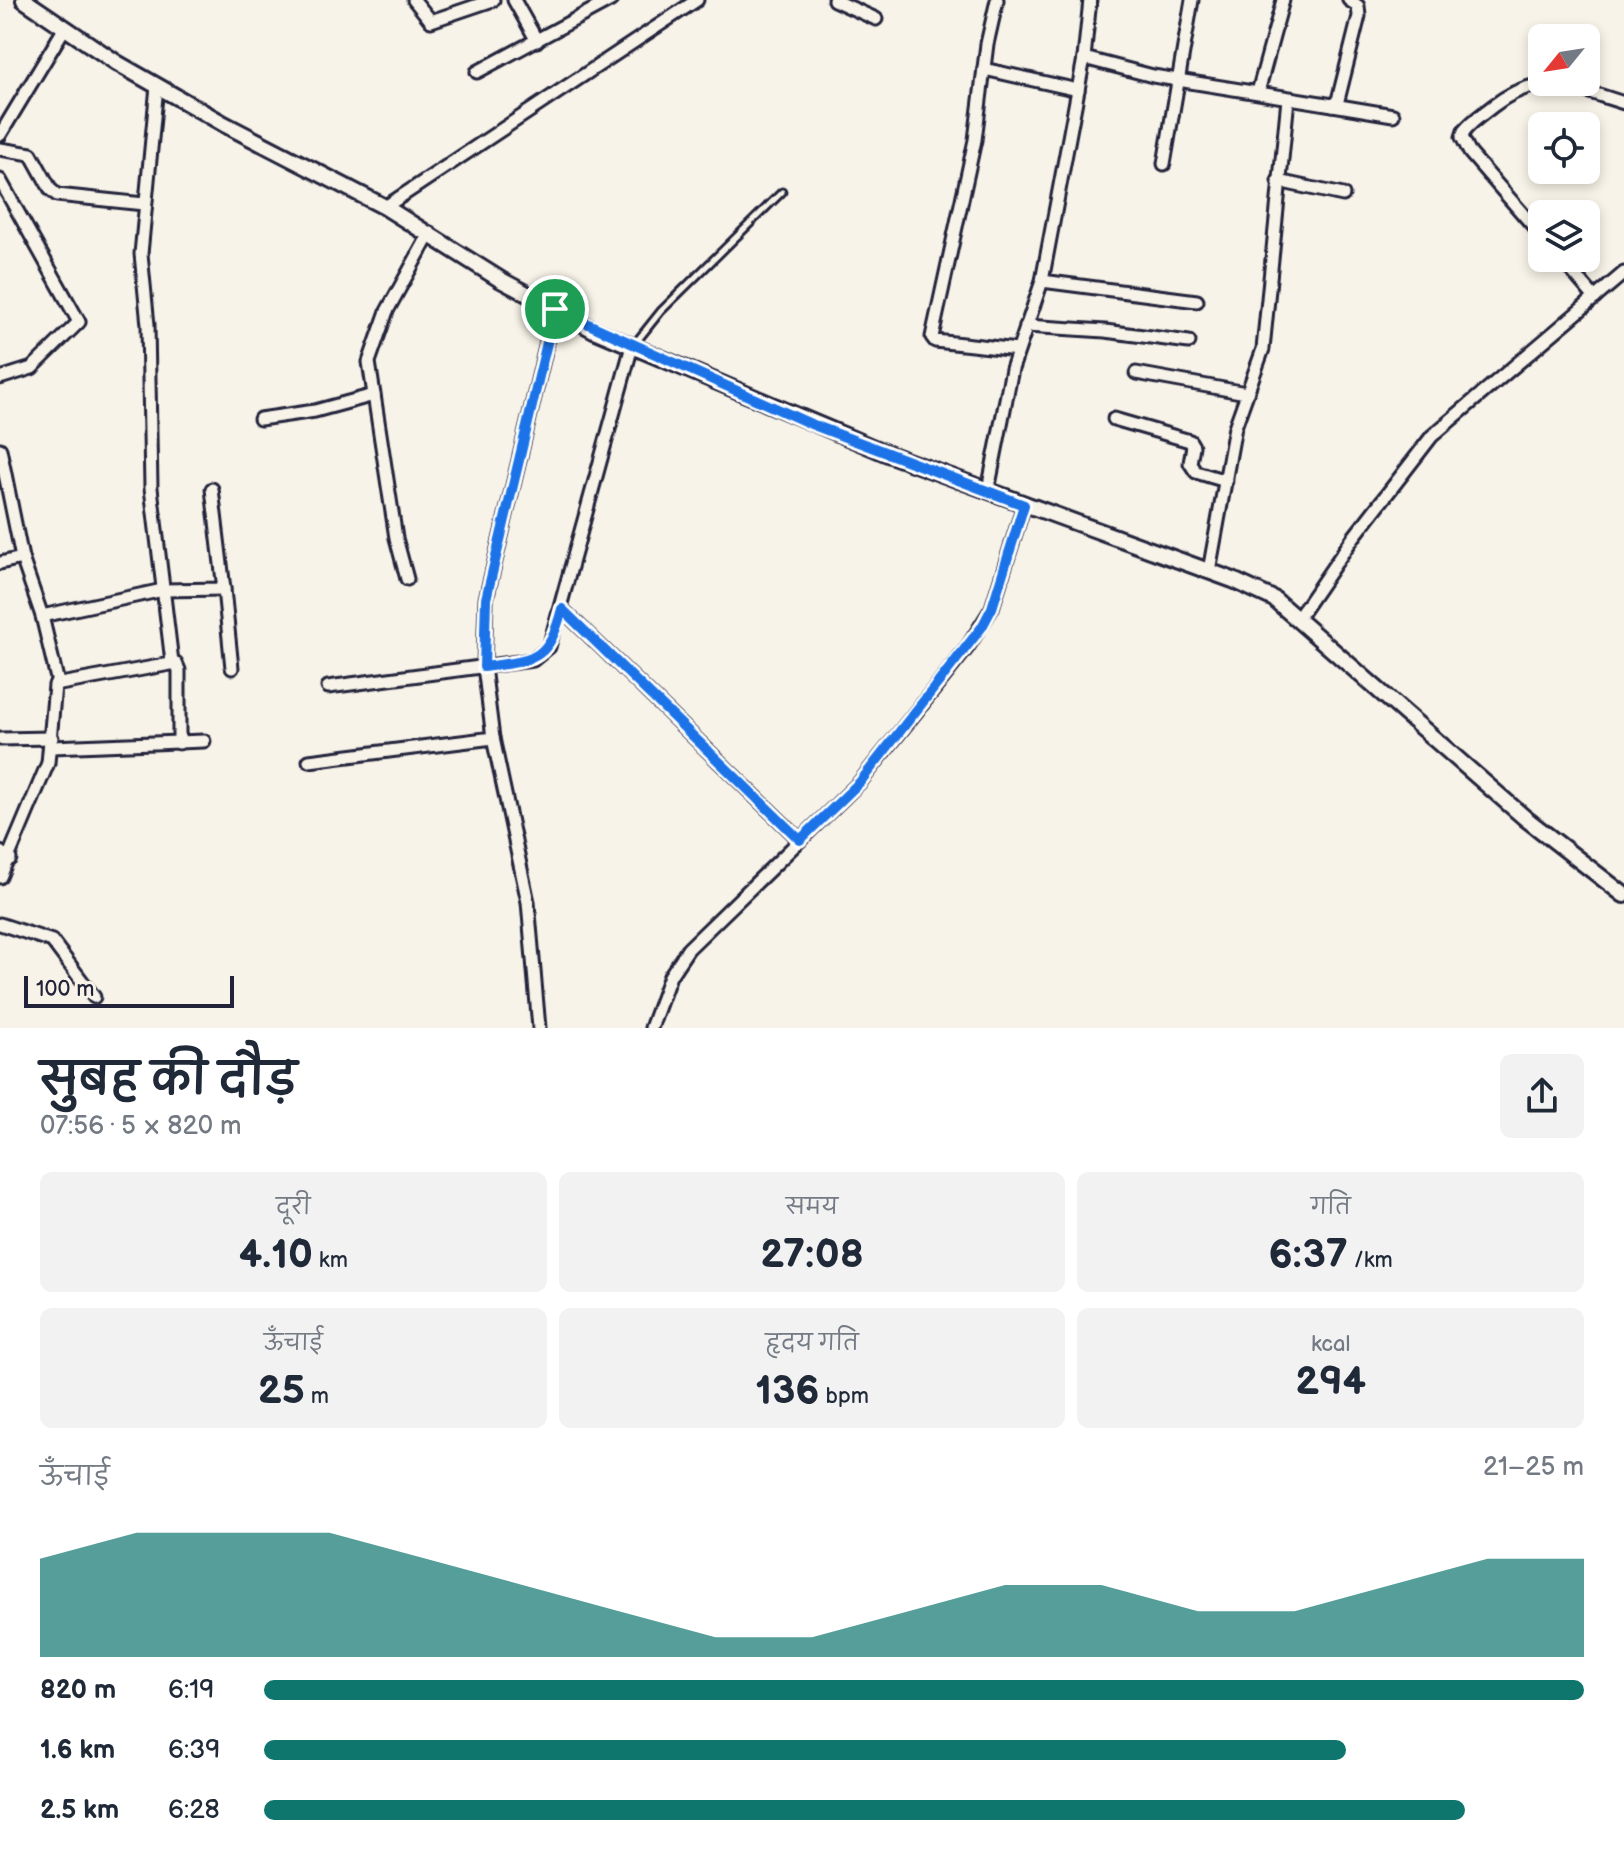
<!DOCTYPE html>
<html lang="hi">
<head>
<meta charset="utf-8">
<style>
  body { margin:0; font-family:"Balsamiq Sans","Playpen Sans Deva",sans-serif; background:#f2f2f3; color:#1f2937; height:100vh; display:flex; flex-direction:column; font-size:30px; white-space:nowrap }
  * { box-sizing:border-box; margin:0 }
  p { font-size:26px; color:#747a83 }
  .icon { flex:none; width:44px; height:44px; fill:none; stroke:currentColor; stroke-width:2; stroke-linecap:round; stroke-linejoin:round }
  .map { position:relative; height:1028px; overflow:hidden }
  .sheet { display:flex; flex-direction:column; background:#fff; flex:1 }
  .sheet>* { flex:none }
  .needle { width:52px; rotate:240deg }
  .controls { position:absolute; left:1528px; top:24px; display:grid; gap:16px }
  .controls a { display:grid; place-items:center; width:72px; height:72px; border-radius:12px; background:#fff; box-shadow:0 4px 12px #0003; font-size:40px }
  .scale { position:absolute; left:24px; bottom:20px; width:210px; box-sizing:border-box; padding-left:8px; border:4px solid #22223b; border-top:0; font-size:22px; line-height:28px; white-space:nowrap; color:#22223b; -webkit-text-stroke:6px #f7f3e8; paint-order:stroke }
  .pin { position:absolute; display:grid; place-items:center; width:68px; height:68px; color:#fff; margin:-34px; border:4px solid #fff; border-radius:50%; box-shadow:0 2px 8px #0007 }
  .round { display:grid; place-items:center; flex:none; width:84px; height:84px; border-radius:12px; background:#f2f2f3 }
  .head { display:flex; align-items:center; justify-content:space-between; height:136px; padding:0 40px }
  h1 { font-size:44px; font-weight:600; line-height:60px }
  .figures { display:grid; grid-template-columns:repeat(3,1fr); gap:12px; height:136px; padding:8px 40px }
  .figures div { display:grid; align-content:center; border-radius:12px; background:#f2f2f3; text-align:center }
  .figures b { font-size:40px; font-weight:600 }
  .figures small { font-size:22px; font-weight:400 }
  .figures p { font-size:22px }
  .chart { height:224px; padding:16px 40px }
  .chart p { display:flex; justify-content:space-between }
  .chart svg { width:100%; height:144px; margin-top:8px; fill:#0f766e; opacity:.7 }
  ul { padding:0 40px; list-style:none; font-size:26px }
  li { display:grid; grid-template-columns:128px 96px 1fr; align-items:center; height:60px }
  li i { height:20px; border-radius:10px; background:#0f766e }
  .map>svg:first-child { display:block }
</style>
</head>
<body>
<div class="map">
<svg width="1624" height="1028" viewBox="0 0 1624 1028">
  <rect width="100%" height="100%" fill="#f7f3e8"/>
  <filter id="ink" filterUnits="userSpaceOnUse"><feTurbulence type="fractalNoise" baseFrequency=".0125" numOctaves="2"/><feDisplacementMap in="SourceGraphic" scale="16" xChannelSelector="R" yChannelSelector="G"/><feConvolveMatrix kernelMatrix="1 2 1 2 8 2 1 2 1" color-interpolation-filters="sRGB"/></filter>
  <g filter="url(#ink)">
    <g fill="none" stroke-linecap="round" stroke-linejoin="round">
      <defs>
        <path id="service" d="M 633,346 L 661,311 L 782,192"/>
        <g id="minor">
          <path d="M 414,0 L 431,21 L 493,0"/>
          <path d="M 514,0 L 537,41"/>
          <path d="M 834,0 L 876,19"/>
          <path d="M 997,0 L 987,44 L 975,140 L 932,337 L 935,341 L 1018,350"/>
          <path d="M 1084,58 L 1153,76 L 1333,105 L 1338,100 L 1359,16 L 1358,6 L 1349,0"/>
          <path d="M 984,69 L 1078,90"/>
          <path d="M 477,72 L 611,0"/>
          <path d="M 157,86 L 141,254 L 148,325 L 151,488 L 172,662"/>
          <path d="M 1258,92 L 1283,0"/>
          <path d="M 1333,105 L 1393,115"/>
          <path d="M 0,135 L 64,29"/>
          <path d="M 0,149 L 31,154 L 51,190 L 57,195 L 144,204"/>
          <path d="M 1164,164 L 1192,0"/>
          <path d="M 0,180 L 79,322 L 32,368 L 0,378"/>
          <path d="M 1278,181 L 1343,195"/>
          <path d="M 385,207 L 697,0"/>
          <path d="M 1542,236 L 1470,153 L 1462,137 L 1464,131 C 1472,121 1483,114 1493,106 C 1541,69 1571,87 1624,103"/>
          <path d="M 1561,258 L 1595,298"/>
          <path d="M 1042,281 L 1197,301"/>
          <path d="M 1026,326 L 1105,331 L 1189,342"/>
          <path d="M 1136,373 L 1246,393"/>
          <path d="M 260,419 L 315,411 L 374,395"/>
          <path d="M 1114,419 L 1190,441 L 1193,446 L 1190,463 L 1196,472 L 1226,481"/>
          <path d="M 0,449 L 22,558 L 42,616 L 58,683"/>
          <path d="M 988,490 L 1012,369 L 1042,281 L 1084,58 L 1090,0"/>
          <path d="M 0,563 L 22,558"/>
          <path d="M 1209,571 L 1235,427 L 1263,349 L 1288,99"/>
          <path d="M 407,579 L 396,538 L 369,362 L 387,311 L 430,233"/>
          <path d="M 224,589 L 232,668"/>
          <path d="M 562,609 L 800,840"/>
          <path d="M 42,616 L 163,590 L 224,589 L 212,489"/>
          <path d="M 1298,618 L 1353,538 L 1432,436 L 1624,273"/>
          <path d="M 328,687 L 533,660 L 549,647 L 632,346"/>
          <path d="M 0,739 L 52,738"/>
          <path d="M 52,747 L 204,741"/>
          <path d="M 309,761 L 493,738"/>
          <path d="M 0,852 L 10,859"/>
          <path d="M 0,877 L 48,763 L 55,685 L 176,663 L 179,670 L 179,743"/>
          <path d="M 0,924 L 52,941 L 94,997"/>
          <path d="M 539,1028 L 528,902 L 493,738 L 484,667 L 486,599 L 555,309"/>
          <path d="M 651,1028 L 670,976 L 688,949 L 860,782 L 967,648 L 992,608 L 1024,505"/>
        </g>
        <path id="tertiary" d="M 24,0 L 117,63 L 224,124 L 385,207 L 501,280 L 594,330 L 888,454 L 1233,580 L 1274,599 L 1525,818 L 1624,895"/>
      </defs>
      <!-- service casing -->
      <use href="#service" stroke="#22223b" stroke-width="11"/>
      <!-- minor casing -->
      <use href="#minor" stroke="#22223b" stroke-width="17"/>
      <!-- tertiary casing -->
      <use href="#tertiary" stroke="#22223b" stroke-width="20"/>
      <!-- service -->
      <use href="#service" stroke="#f7f3e8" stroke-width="5"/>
      <!-- minor -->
      <use href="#minor" stroke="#f7f3e8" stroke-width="11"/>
      <!-- tertiary -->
      <use href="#tertiary" stroke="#f7f3e8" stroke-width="14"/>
    </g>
  </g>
  <g fill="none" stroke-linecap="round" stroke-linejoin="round" filter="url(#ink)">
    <defs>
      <path id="route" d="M 555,309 L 811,424 L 1024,505 L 992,608 L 982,627 L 860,782 L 800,840 L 562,609 C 548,662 534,660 484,667 L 486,599 Z"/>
    </defs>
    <!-- route casing -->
    <use href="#route" stroke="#fff" stroke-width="16"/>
    <!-- route -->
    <use href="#route" stroke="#1a73e8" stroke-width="10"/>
  </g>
</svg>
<div class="controls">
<a><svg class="needle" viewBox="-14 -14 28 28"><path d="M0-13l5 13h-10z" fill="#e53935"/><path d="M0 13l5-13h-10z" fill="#747a83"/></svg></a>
<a><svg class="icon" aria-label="locate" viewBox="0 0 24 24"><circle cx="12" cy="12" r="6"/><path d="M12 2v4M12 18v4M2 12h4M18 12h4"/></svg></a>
<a><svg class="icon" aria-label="layers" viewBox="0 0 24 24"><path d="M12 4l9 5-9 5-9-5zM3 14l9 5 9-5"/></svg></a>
</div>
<div class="scale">100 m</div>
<div class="pin" style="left:555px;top:309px;background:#1e9e55"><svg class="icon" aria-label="arrive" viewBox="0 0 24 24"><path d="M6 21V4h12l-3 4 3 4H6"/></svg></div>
</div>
<section class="sheet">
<div class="head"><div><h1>सुबह की दौड़</h1><p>07:56 · 5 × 820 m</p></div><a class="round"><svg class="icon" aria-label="share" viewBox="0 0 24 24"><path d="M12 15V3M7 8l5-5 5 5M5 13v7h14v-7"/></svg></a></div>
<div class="figures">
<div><p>दूरी</p><b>4.10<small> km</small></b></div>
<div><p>समय</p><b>27:08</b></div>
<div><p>गति</p><b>6:37<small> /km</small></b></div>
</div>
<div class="figures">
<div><p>ऊँचाई</p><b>25<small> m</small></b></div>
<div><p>हृदय गति</p><b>136<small> bpm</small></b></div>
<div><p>kcal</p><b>294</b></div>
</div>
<div class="chart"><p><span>ऊँचाई</span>21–25 m</p>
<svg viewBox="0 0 160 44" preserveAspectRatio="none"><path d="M0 44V14L10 6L20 6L30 6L40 14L50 22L60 30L70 38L80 38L90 30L100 22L110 22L120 30L130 30L140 22L150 14L160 14V44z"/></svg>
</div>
<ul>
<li><b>820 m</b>6:19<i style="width:100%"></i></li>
<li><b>1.6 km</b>6:39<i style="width:82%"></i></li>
<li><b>2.5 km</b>6:28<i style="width:91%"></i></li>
</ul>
</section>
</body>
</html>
